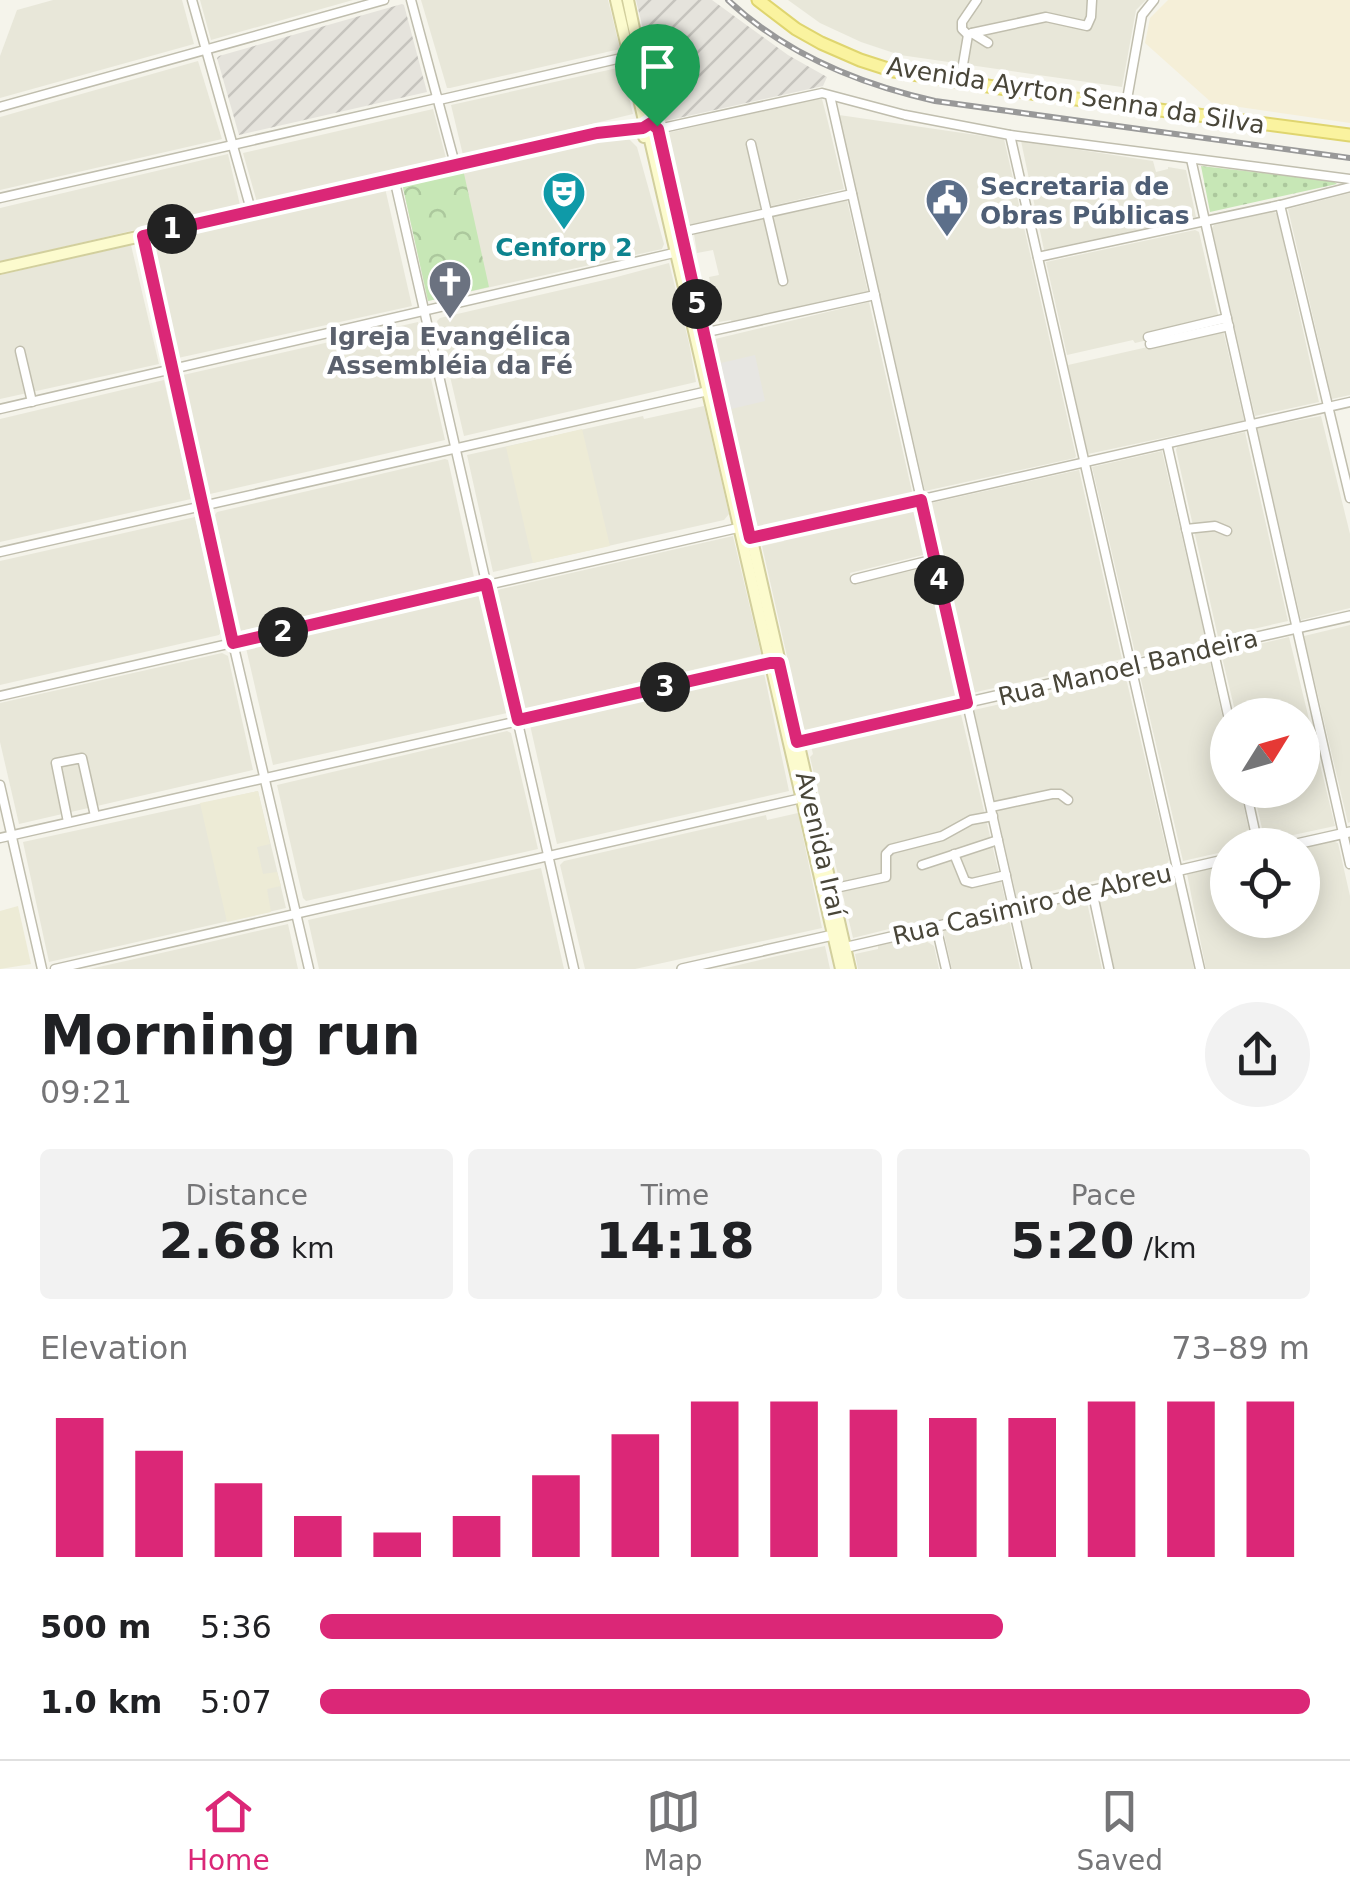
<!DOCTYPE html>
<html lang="en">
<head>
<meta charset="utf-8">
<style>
  body { margin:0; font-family:"DejaVu Sans",sans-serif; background:#f2f2f2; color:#202124; height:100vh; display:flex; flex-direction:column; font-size:38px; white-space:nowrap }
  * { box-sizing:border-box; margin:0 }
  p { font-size:32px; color:#757577 }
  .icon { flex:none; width:55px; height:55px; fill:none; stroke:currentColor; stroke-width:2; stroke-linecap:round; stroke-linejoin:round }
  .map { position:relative; height:969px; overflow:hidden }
  .side { display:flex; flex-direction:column; background:#fff; flex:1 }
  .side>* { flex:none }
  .needle { width:65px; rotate:53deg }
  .fabs { position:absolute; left:1210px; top:698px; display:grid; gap:20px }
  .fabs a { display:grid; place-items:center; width:110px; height:110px; border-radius:50%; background:#fff; box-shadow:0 5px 25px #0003; font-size:50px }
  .pin { position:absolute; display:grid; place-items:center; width:85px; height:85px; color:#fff; margin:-102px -42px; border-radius:50% 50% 50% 0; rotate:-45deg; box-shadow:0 0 10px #0007 }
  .pin .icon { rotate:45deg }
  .km { position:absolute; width:50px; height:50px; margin:-25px; border-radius:50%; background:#222; color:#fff; font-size:28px; line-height:50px; text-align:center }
  .round { display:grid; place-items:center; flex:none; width:105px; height:105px; border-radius:52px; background:#f2f2f2 }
  .headline { display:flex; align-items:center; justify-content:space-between; height:170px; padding:0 40px }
  h1 { font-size:55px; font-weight:600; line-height:75px }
  .stats { display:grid; grid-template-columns:repeat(3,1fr); gap:15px; height:170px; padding:10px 40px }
  .stats div { display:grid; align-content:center; border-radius:10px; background:#f2f2f2; text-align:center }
  .stats b { font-size:50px; font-weight:600 }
  .stats small { font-size:28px; font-weight:400 }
  .stats p { font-size:28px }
  .chart { height:280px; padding:20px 40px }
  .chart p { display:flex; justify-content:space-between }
  .chart svg { width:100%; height:180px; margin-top:10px; stroke:#db2777; stroke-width:6 }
  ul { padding:0 40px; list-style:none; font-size:32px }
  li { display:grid; grid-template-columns:160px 120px 1fr; align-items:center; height:75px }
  li i { height:25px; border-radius:12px; background:#db2777 }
  .menu { display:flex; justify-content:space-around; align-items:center; height:140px; border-top:2px solid #e0e0e0; background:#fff; font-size:28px; color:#757577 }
  .menu a { display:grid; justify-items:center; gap:5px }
  .menu .on { color:#db2777 }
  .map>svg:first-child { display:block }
</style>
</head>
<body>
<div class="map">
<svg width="1350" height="969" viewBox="0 0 1350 969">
  <defs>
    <pattern id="industrial-furrows" width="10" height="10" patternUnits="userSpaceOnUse" patternTransform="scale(2.5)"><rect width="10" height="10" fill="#e5e3dc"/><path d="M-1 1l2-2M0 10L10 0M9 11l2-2" fill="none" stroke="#c6c4be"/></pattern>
    <pattern id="grass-dots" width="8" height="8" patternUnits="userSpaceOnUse" patternTransform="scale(2.5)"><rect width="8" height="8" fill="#c7e7b6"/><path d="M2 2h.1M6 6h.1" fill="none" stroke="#acc89d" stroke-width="1.8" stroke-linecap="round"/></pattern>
    <pattern id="park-crowns" width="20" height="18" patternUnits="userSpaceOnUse" patternTransform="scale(2.5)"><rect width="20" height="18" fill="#c7e7b6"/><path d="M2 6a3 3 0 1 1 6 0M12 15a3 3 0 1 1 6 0" fill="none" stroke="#acc89d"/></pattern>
  </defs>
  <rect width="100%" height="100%" fill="#f5f4eb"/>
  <!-- residential -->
  <g fill="#e8e7d9">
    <path d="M 53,0 L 182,0 L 194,44 L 0,98 L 0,56 L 17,10 Z"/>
    <path d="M 200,0 L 353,0 L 211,40 Z"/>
    <path d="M 421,0 L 608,0 L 620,49 L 450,88 L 447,88 Z"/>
    <path d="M 788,0 L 1146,0 L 1136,10 L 1122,87 L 900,55 L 861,42 L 820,23 Z"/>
    <path d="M 198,61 L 222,139 L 0,190 L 0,117 Z"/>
    <path d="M 622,67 L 633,114 L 463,155 L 451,105 Z"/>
    <path d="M 819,98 L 822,99 L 828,122 L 844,189 L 771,206 L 755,139 L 746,140 L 762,208 L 688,226 L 667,133 Z"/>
    <path d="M 433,109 L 446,158 L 257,202 L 243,153 Z"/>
    <path d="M 839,115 L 1004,139 L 1076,456 L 1075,458 L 925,491 Z"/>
    <path d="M 615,139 L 629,139 L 637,147 L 664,244 L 662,249 L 428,301 L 402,183 L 509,159 Z"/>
    <path d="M 1021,141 L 1153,161 L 1156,172 L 1168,169 L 1168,167 L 1186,170 L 1196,217 L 1044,250 Z"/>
    <path d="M 228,154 L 240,205 L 0,262 L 0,208 Z"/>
    <path d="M 385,188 L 412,306 L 178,358 L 151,241 Z"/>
    <path d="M 1350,193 L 1350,395 L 1332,399 L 1288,209 Z"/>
    <path d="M 847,200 L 868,292 L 732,323 L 731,320 L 719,322 L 709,277 L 719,275 L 713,250 L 697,253 L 694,234 L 765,218 L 781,286 L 788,284 L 772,217 Z"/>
    <path d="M 1273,211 L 1277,214 L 1319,402 L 1255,416 L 1212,228 L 1214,225 Z"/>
    <path d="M 1195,230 L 1199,232 L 1220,323 L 1135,343 L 1133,340 L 1067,355 L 1046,262 Z"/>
    <path d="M 131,245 L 159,364 L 0,399 L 0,275 Z"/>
    <path d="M 669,263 L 689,343 L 696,382 L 464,436 L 437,321 L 440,318 L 613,278 Z"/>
    <path d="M 869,302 L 913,496 L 758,530 L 715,339 Z"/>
    <path d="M 418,322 L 445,440 L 210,494 L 183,375 Z"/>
    <path d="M 1223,330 L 1244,420 L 1242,421 L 1088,454 L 1068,365 Z"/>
    <path d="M 164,380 L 191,499 L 0,542 L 0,419 Z"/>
    <path d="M 704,406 L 729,514 L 724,520 L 493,572 L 467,455 L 643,416 L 644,419 Z"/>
    <path d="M 1321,416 L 1350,534 L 1350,608 L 1301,620 L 1257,428 Z"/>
    <path d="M 1245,432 L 1288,621 L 1218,637 L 1176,450 L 1177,447 Z"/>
    <path d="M 1162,451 L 1206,641 L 1136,657 L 1092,467 Z"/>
    <path d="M 445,459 L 448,460 L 474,577 L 241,631 L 215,515 L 217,512 Z"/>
    <path d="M 1079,470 L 1122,659 L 972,693 L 927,504 Z"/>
    <path d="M 914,507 L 917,508 L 927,554 L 850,573 L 853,584 L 928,567 L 957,698 L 807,732 L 803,727 L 762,546 L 784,541 L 784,536 Z"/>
    <path d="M 195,517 L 221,632 L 219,635 L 0,685 L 0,561 Z"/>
    <path d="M 733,536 L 761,654 L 524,709 L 497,590 Z"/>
    <path d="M 480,595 L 507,713 L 273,765 L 246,648 Z"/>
    <path d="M 1350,625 L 1350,822 L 1348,823 L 1304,636 Z"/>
    <path d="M 1289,637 L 1335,826 L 1265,841 L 1253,790 L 1302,790 L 1302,715 L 1236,715 L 1221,653 Z"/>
    <path d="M 222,653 L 228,656 L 253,770 L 19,824 L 0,742 L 0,703 Z"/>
    <path d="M 1208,653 L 1227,737 L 1228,790 L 1240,790 L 1252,845 L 1228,845 L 1227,851 L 1183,861 L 1139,671 L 1141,668 Z"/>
    <path d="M 764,673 L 789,791 L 557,844 L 530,725 Z"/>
    <path d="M 1123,676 L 1126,678 L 1169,860 L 1167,864 L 1017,899 L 974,710 Z"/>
    <path d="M 960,710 L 1005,899 L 1004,905 L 930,922 L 929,919 L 853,938 L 810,757 L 813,754 L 811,746 Z"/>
    <path d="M 507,731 L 511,733 L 538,849 L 306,901 L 303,898 L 277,785 Z"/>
    <path d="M 258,791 L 286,908 L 49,962 L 23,842 Z"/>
    <path d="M 798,813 L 822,928 L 635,969 L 585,969 L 560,865 L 564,861 L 766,815 L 767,820 Z"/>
    <path d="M 1332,841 L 1338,843 L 1350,896 L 1350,969 L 1206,969 L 1187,874 L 1227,865 L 1228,920 L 1302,920 L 1303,847 Z"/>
    <path d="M 541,868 L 564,969 L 319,969 L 308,920 Z"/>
    <path d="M 1174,876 L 1194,969 L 1113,969 L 1096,893 Z"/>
    <path d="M 1086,898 L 1102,969 L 1032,969 L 1020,913 Z"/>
    <path d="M 1008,915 L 1020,969 L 952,969 L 943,929 Z"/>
    <path d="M 288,924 L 298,969 L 90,969 L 201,944 Z"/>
    <path d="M 918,936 L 934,946 L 939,969 L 858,969 L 855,954 L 878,949 L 878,945 Z"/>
    <path d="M 825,946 L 830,969 L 722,969 L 777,956 Z"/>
  </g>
  <!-- commercial -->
  <path fill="#f5efd8" d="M 1168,0 L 1350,0 L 1350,123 L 1212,103 L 1145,43 L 1150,18 Z"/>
  <!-- industrial -->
  <g fill="url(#industrial-furrows)">
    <path d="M 636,0 L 712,0 L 788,55 L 827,77 L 823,86 L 665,121 Z"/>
    <path d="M 402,4 L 404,5 L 427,92 L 239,135 L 217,58 L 219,56 Z"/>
  </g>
  <!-- education -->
  <g fill="#edebd6">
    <path d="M 582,429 L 610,546 L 533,563 L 506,447 Z"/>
    <path d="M 258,791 L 270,844 L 257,847 L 263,874 L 277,872 L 281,886 L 267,889 L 271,912 L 227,922 L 200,803 Z"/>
    <path d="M 18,906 L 31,964 L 0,969 L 0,911 Z"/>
  </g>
  <!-- grass -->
  <path fill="url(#grass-dots)" d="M 1201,166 L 1333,181 L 1337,184 L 1210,212 Z"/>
  <!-- park -->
  <path fill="url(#park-crowns)" d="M 463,169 L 489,287 L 428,301 L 402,183 Z"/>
  <!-- parking -->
  <path fill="#e7e6e2" d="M 755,355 L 765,401 L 731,409 L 721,363 Z"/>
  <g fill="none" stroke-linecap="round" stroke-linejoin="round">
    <defs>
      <g id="minor">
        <path d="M 192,0 L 251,210"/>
        <path d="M 411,0 L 455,164"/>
        <path d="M 972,33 L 1046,17 L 1087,26 L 1091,17 L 1092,0"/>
        <path d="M 968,35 L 962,29 L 962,22 L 977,0"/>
        <path d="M 960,82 L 968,35 L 972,33 L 988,43"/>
        <path d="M 830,96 L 1027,969"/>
        <path d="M 439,100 L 630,56"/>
        <path d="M 1126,105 L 1142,15 L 1154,0"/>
        <path d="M 0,107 L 384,0"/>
        <path d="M 658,129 L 822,93 L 905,115 L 1010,135 L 1350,179"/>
        <path d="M 1010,135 L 1200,969"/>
        <path d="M 751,144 L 783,281"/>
        <path d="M 1191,159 L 1350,864"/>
        <path d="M 394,178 L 574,969"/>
        <path d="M 0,198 L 438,98"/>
        <path d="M 1280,205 L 1350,498"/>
        <path d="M 681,232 L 852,194"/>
        <path d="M 143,235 L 233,643 L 309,969"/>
        <path d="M 1038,257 L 1280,205 L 1350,187"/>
        <path d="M 703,333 L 875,295"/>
        <path d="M 1148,337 L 1227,318"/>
        <path d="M 1150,344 L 1229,326"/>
        <path d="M 20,351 L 32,402"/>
        <path d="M 0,409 L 678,252"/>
        <path d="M 1167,444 L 1228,715"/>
        <path d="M 1186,529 L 1215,526 L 1227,531"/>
        <path d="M 751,538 L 1350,402"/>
        <path d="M 0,552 L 708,391"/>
        <path d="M 855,579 L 935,559"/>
        <path d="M 0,696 L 742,527"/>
        <path d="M 0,785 L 42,969"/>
        <path d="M 1246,790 L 1258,845"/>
        <path d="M 991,807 L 1052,794 L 1060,794 L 1068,800"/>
        <path d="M 68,822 L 56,763 L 82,758 L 95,816"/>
        <path d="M 0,838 L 775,663"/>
        <path d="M 954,854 L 965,881 L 972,883 L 1006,875"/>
        <path d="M 922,865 L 998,840"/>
        <path d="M 831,889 L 886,877 L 886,854 L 891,849 L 942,836 L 971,820 L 993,816"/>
        <path d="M 1092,890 L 1109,969"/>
        <path d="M 936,926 L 946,969"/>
        <path d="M 55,969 L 802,798"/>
      </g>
      <g id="tertiary">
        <path d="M 792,742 L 1350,616"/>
        <path d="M 1292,845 L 1350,832"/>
        <path d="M 839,949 L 1228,859"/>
        <path d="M 682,969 L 833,935"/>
      </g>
      <g id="secondary">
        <path d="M 616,0 L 645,125 L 642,131 L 644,137"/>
        <path d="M 628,0 L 654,124 L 658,129 L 850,969"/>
        <path d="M 650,140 L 841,969"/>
        <path d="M 0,268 L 597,133 L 643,128"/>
      </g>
      <path id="primary" d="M 758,0 L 796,29 L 821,43 L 860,60 L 894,71 L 1038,94 L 1350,135"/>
    </defs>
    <!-- minor casing -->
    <use href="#minor" stroke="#c0beae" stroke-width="11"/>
    <!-- tertiary casing -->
    <use href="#tertiary" stroke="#c0beae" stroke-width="12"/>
    <!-- secondary casing -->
    <use href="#secondary" stroke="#d2cf9d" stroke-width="14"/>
    <!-- primary casing -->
    <use href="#primary" stroke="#dfd56f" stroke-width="15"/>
    <!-- minor -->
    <use href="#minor" stroke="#fff" stroke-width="8"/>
    <!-- tertiary -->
    <use href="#tertiary" stroke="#fff" stroke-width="9"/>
    <!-- secondary -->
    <use href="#secondary" stroke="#fcfbce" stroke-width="10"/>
    <!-- primary -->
    <use href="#primary" stroke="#faf39f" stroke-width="11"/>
    <defs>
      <path id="rail" d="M 728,0 C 786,55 859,84 935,101 L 1350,158"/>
    </defs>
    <!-- rail casing -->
    <use href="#rail" stroke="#999" stroke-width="6"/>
    <!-- rail -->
    <use href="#rail" stroke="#fff" stroke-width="2.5" stroke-dasharray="8" stroke-linecap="butt"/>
  </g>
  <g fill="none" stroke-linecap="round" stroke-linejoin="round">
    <defs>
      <path id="route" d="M 651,123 L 658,129 L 750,538 L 921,500 L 967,703 L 797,742 L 779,663 L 770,663 L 518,720 L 486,584 L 233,643 L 143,236 L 597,133 L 643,128 Z"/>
    </defs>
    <!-- route casing -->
    <use href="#route" stroke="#fff" stroke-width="20"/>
    <!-- route -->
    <use href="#route" stroke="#db2777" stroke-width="12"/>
  </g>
  <!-- icons -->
  <defs>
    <symbol id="theatre-pin" viewBox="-11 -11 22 30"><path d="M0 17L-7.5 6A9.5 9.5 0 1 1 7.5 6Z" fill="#0f9aa8" stroke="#fff"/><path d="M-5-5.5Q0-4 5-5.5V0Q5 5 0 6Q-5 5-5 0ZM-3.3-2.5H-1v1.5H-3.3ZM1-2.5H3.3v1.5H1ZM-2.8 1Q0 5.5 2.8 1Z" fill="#fff"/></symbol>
    <symbol id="civic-pin" viewBox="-11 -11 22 30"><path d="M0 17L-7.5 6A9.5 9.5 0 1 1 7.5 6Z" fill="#5c6f8a" stroke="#fff"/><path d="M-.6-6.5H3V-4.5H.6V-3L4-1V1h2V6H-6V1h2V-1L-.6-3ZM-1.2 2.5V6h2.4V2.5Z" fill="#fff"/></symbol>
    <symbol id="church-pin" viewBox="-11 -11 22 30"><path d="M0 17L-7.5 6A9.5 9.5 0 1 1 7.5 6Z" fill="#6b7280" stroke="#fff"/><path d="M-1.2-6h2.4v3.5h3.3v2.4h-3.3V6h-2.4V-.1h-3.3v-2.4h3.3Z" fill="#fff"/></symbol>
  </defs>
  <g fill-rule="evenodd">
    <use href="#theatre-pin" x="539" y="168" width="50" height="68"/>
    <use href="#civic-pin" x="922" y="175" width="50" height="68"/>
    <use href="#church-pin" x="425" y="257" width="50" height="68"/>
  </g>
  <g text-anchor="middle" stroke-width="9" stroke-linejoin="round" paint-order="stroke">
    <!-- street labels -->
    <g font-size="25" fill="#494639" stroke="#fff">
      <text transform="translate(1076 95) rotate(9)" y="9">Avenida Ayrton Senna da Silva</text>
      <text transform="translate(1128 667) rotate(-13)" y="9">Rua Manoel Bandeira</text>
      <text transform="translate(821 844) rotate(77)" y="9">Avenida Iraí</text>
      <text transform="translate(1032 904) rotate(-13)" y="9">Rua Casimiro de Abreu</text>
    </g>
    <!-- service labels -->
    <g font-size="25" font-weight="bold" fill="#4e5e75" stroke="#fff" text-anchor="start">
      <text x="980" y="195">Secretaria de<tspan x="980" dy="29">Obras Públicas</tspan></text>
    </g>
    <!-- culture labels -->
    <g font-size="25" font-weight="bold" fill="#0d838f" stroke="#fff">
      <text x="564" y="256">Cenforp 2</text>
    </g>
    <!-- worship labels -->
    <g font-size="25" font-weight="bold" fill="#5b616d" stroke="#fff">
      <text x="450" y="345">Igreja Evangélica<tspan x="450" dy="29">Assembléia da Fé</tspan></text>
    </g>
  </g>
</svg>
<div class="fabs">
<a><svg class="needle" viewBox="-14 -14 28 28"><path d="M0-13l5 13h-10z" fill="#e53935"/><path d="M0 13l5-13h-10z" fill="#757577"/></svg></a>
<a><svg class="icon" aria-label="locate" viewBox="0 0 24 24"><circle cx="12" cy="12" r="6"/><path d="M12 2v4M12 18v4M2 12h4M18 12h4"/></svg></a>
</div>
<div class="pin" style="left:657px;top:126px;background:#1e9e55"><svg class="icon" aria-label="arrive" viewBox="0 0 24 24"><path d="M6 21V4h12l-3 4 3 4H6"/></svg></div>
<b class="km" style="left:172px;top:229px">1</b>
<b class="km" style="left:283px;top:632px">2</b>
<b class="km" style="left:665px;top:687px">3</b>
<b class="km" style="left:939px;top:580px">4</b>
<b class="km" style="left:697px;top:304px">5</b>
</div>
<section class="side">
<div class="headline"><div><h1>Morning run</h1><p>09:21</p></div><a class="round"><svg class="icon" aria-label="share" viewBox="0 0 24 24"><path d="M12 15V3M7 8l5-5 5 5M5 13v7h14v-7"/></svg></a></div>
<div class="stats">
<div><p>Distance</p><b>2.68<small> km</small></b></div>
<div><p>Time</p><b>14:18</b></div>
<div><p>Pace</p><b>5:20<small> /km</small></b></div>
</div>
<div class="chart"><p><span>Elevation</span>73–89 m</p>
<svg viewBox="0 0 160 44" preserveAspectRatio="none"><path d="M5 44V10M15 44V18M25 44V26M35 44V34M45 44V38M55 44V34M65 44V24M75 44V14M85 44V6M95 44V6M105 44V8M115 44V10M125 44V10M135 44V6M145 44V6M155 44V6"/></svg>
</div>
<ul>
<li><b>500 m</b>5:36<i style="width:69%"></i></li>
<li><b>1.0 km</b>5:07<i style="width:100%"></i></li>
</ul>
</section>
<nav class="menu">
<a class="on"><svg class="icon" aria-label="home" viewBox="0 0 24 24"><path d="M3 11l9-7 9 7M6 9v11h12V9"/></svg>Home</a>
<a><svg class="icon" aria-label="map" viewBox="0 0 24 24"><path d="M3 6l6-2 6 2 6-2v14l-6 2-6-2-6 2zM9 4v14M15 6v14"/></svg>Map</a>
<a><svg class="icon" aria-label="saved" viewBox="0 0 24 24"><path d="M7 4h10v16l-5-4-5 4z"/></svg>Saved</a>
</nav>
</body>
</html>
